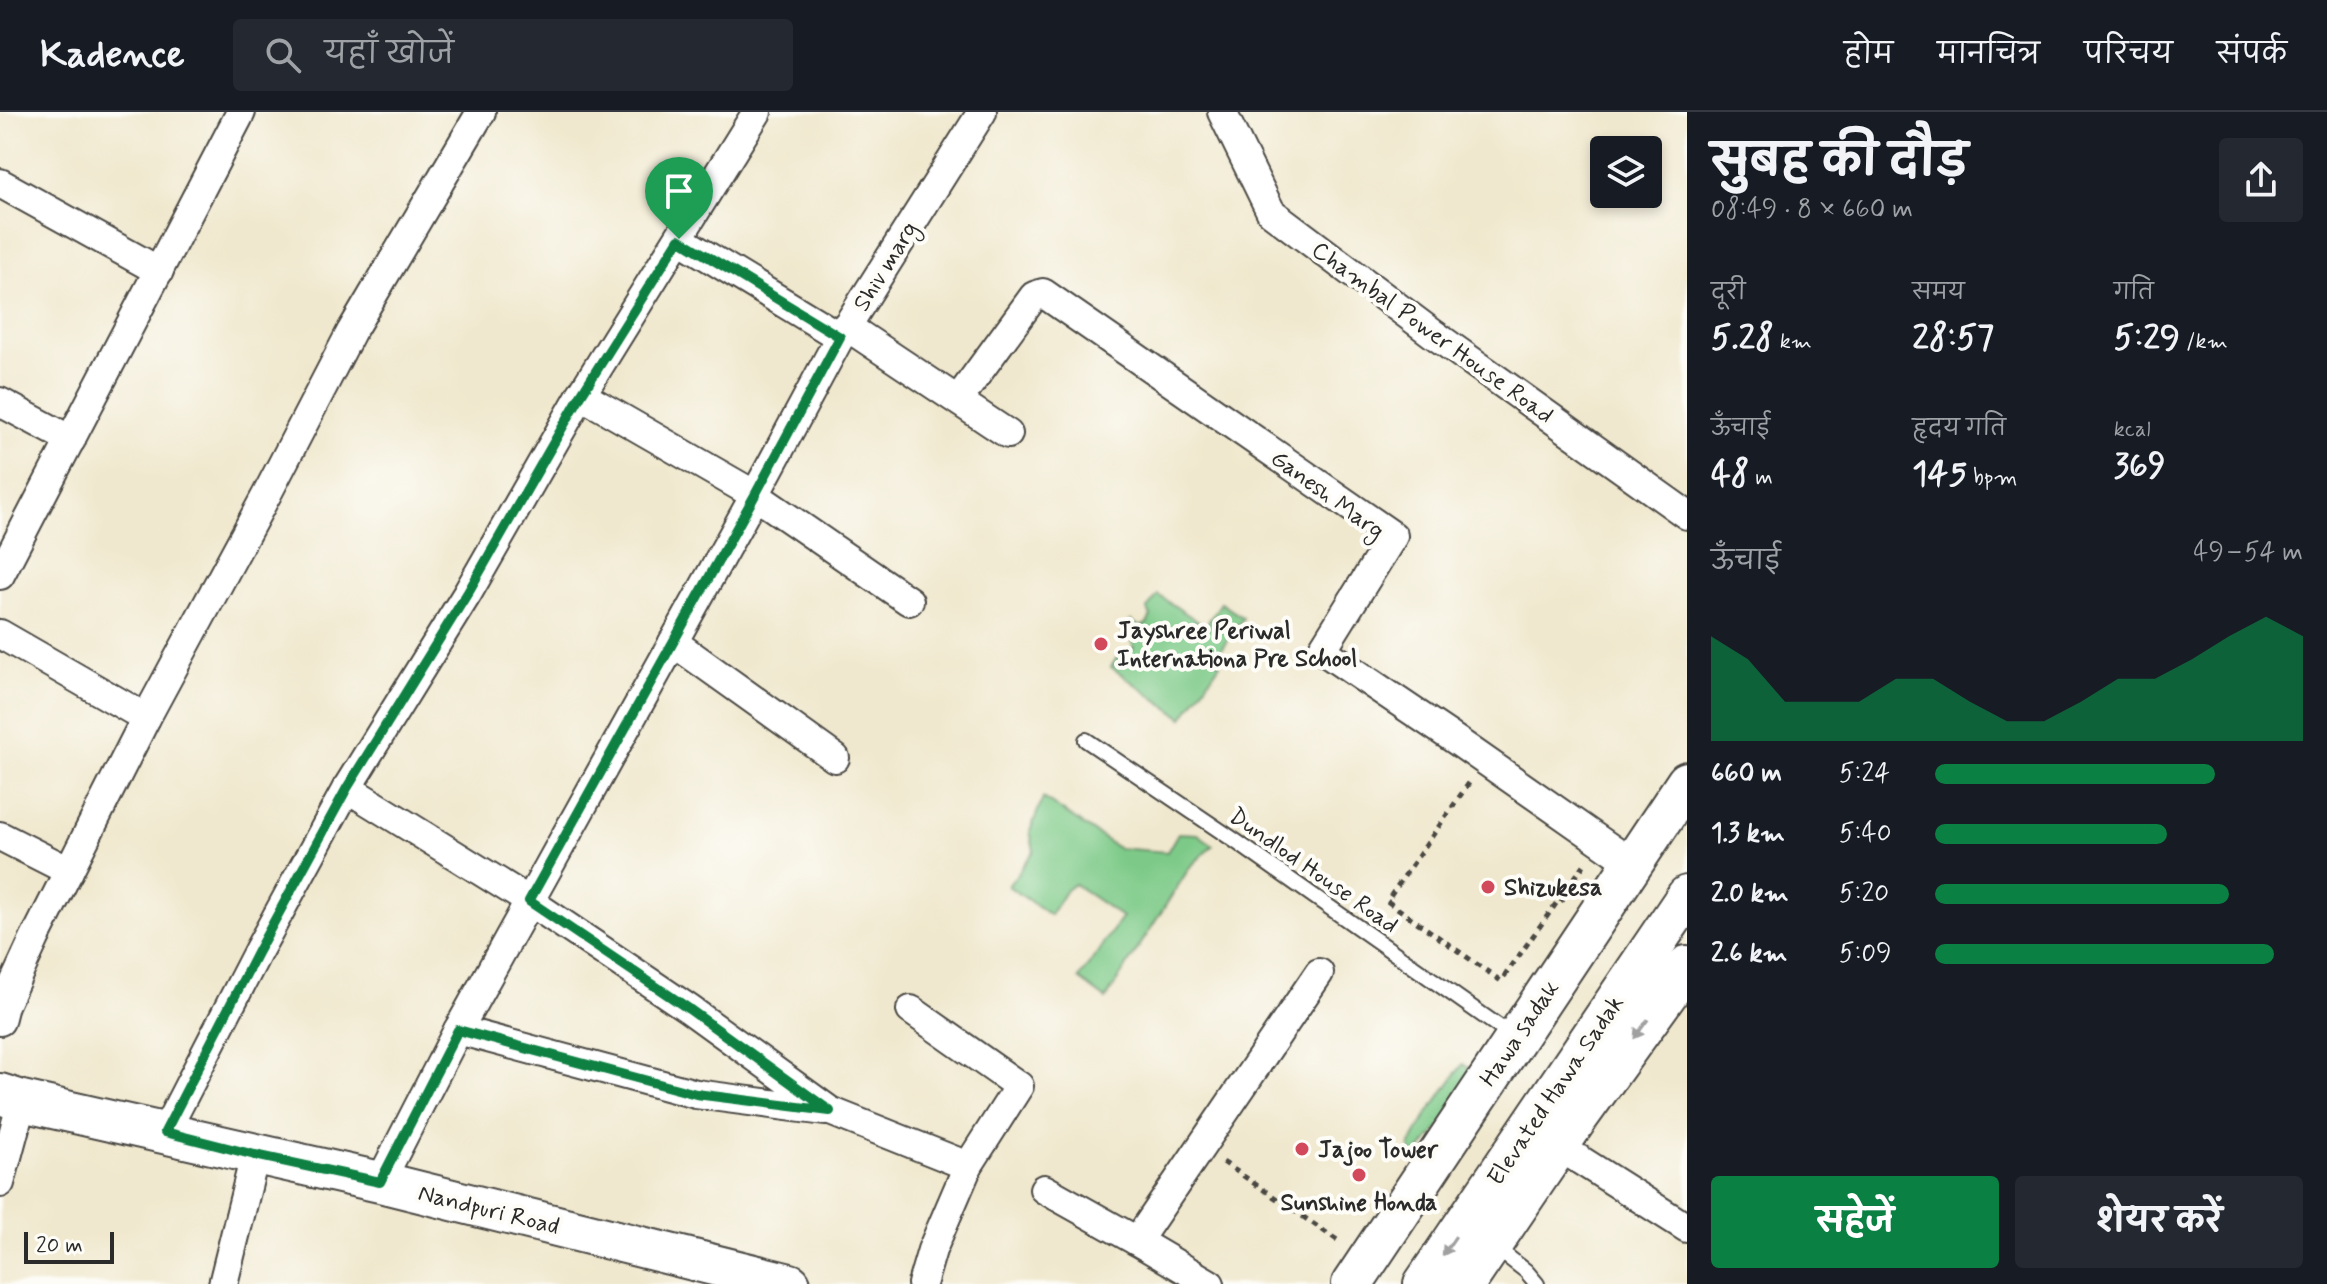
<!DOCTYPE html>
<html lang="hi">
<head>
<meta charset="utf-8">
<style>
  body { margin:0; font-family:Mynerve,"Playpen Sans Deva",sans-serif; background:#242831; color:#f1f3f6; height:100vh; display:flex; flex-direction:column; font-size:30px; white-space:nowrap }
  * { box-sizing:border-box; margin:0 }
  p { font-size:26px; color:#9ea1a6 }
  .icon { flex:none; width:44px; height:44px; fill:none; stroke:currentColor; stroke-width:2; stroke-linecap:round; stroke-linejoin:round }
  .map { position:relative; flex:1; overflow:hidden }
  .sheet { display:flex; flex-direction:column; background:#171b24; width:640px }
  .sheet>* { flex:none }
  .tools { position:absolute; left:1590px; top:24px; display:grid; gap:16px }
  .tools a { display:grid; place-items:center; width:72px; height:72px; border-radius:8px; background:#171b24; box-shadow:0 4px 12px #0003; font-size:40px }
  .scale { position:absolute; left:24px; bottom:20px; width:90px; box-sizing:border-box; padding-left:8px; border:4px solid #2b2b2b; border-top:0; font-size:22px; line-height:28px; white-space:nowrap; color:#2b2b2b; -webkit-text-stroke:6px #fdfcf7; paint-order:stroke }
  .pin { position:absolute; display:grid; place-items:center; width:68px; height:68px; color:#fff; margin:-82px -34px; border-radius:50% 50% 50% 0; rotate:-45deg; box-shadow:0 0 8px #0007 }
  .pin .icon { rotate:45deg }
  .round { display:grid; place-items:center; flex:none; width:84px; height:84px; border-radius:8px; background:#242831 }
  .head { display:flex; align-items:center; justify-content:space-between; height:136px; padding:0 24px }
  h1 { font-size:44px; font-weight:700; line-height:60px }
  .figures { display:grid; grid-template-columns:repeat(3,1fr); gap:12px; height:136px; padding:8px 24px }
  .figures div { display:grid; align-content:center }
  .figures b { font-size:34px; font-weight:700 }
  .figures small { font-size:22px; font-weight:400 }
  .figures p { font-size:22px }
  .chart { height:224px; padding:16px 24px }
  .chart p { display:flex; justify-content:space-between }
  .chart svg { width:100%; height:144px; margin-top:8px; fill:#0b8043; opacity:.7 }
  .cta { display:flex; gap:16px; margin-top:auto; padding:16px 24px }
  .cta a { flex:1; height:92px; border-radius:8px; background:#0b8043; color:#fff; font-size:32px; font-weight:700; line-height:92px; text-align:center }
  .cta a+a { background:#242831; color:#f1f3f6 }
  ul { padding:0 24px; list-style:none; font-size:26px }
  li { display:grid; grid-template-columns:128px 96px 1fr; align-items:center; height:60px }
  li i { height:20px; border-radius:10px; background:#0b8043 }
  header { display:flex; align-items:center; gap:48px; box-sizing:border-box; height:112px; padding:0 40px; background:#171b24; border-bottom:2px solid #363941 }
  header strong { font-size:38px }
  nav { display:flex; gap:44px; margin-inline-start:auto; font-size:28px }
  .search { width:560px; height:72px; background:#242831; display:flex; align-items:center; gap:20px; box-sizing:border-box; padding:0 28px; border-radius:8px; color:#9ea1a6; font-size:30px }
  main { display:flex; flex:1; min-height:0 }
  .map>svg:first-child { display:block }
</style>
</head>
<body>
<header>
<strong>Kadence</strong>
<div class="search"><svg class="icon" aria-label="search" viewBox="0 0 24 24"><circle cx="10" cy="10" r="6"/><path d="M15 15l6 6"/></svg>यहाँ खोजें</div>
<nav><a>होम</a><a>मानचित्र</a><a>परिचय</a><a>संपर्क</a></nav>
</header>
<main>
<div class="map">
<svg width="1687" height="1172" viewBox="0 0 1687 1172">
  <rect width="100%" height="100%" fill="#fdfcf7"/>
  <filter id="ink" filterUnits="userSpaceOnUse"><feTurbulence type="fractalNoise" baseFrequency=".0125" numOctaves="2"/><feDisplacementMap in="SourceGraphic" scale="16" xChannelSelector="R" yChannelSelector="G"/><feConvolveMatrix kernelMatrix="1 2 1 2 8 2 1 2 1" color-interpolation-filters="sRGB"/></filter>
  <filter id="wash" filterUnits="userSpaceOnUse"><feTurbulence type="fractalNoise" baseFrequency=".006" numOctaves="4" result="noise"/><feDisplacementMap in="SourceGraphic" scale="32" xChannelSelector="R" yChannelSelector="G"/><feGaussianBlur stdDeviation="1.8" result="paint"/><feColorMatrix in="noise" values="0 0 0 0 0 0 0 0 0 0 0 0 0 0 0 0 0 1.4 0 .05"/><feComposite in="paint" operator="in"/></filter>
  <g filter="url(#wash)">
    <rect width="100%" height="100%" fill="#f0e8ce"/>
    <!-- green -->
    <g fill="#7dca88" stroke="#547a5a" stroke-width="2">
      <path d="M 1158,483 L 1205,514 L 1221,491 L 1243,506 L 1215,546 L 1220,552 L 1183,606 L 1111,555 L 1120,541 L 1128,540 L 1134,535 L 1130,526 L 1123,521 L 1131,509 L 1140,515 L 1147,512 L 1151,504 L 1147,497 Z"/>
      <path d="M 1043,686 L 1118,736 L 1167,740 L 1178,721 L 1198,722 L 1213,733 L 1190,755 L 1106,887 L 1079,867 L 1122,805 L 1074,772 L 1066,778 L 1050,803 L 1008,774 L 1034,739 L 1030,719 Z"/>
      <path d="M 1463,952 L 1482,966 L 1413,1047 L 1410,1034 L 1427,1003 Z"/>
    </g>
  </g>
  <g filter="url(#ink)">
    <g fill="none" stroke-linecap="round" stroke-linejoin="round">
      <defs>
        <g id="lane">
          <path d="M 1086,628 L 1234,728 L 1515,926"/>
          <path d="M 1495,1135 L 1526,1159 L 1537,1172"/>
        </g>
        <g id="street">
          <path d="M 1222,0 L 1271,100 L 1432,221 L 1687,403"/>
          <path d="M 0,71 L 159,159"/>
          <path d="M 679,127 L 840,225"/>
          <path d="M 846,214 L 1008,322"/>
          <path d="M 581,283 L 755,383 L 909,489"/>
          <path d="M 958,288 L 1034,184 L 1043,181 L 1393,424 L 1322,538 L 1457,629 L 1633,752"/>
          <path d="M 0,290 L 71,328"/>
          <path d="M 0,463 L 241,0"/>
          <path d="M 0,522 L 146,606"/>
          <path d="M 673,530 L 835,646"/>
          <path d="M 347,676 L 529,789 L 689,897 L 830,999 L 968,1054 L 932,1138 L 922,1172"/>
          <path d="M 0,724 L 69,759"/>
          <path d="M 911,898 L 1019,974 L 968,1054"/>
          <path d="M 0,909 L 4,893 L 35,826 L 146,606 L 267,382 L 351,220 L 481,0"/>
          <path d="M 458,918 L 696,982 L 825,999"/>
          <path d="M 165,1020 L 258,839 L 347,676 L 467,482 L 581,283 L 757,0"/>
          <path d="M 1558,1034 L 1687,1116"/>
          <path d="M 380,1070 L 458,918 L 755,383 L 840,225 L 982,0"/>
          <path d="M 0,1071 L 22,989"/>
          <path d="M 1044,1077 L 1137,1129"/>
          <path d="M 223,1172 L 255,1043"/>
          <path d="M 1210,1172 L 1137,1129 L 1319,861"/>
        </g>
        <g id="secondary">
          <path d="M 0,982 L 22,989 L 380,1070 L 790,1172"/>
          <path d="M 1352,1172 L 1687,670"/>
          <path d="M 1424,1172 L 1687,784"/>
          <path d="M 1465,1172 L 1578,1005 L 1687,854"/>
        </g>
      </defs>
      <!-- lane casing -->
      <use href="#lane" stroke="#494743" stroke-width="18"/>
      <!-- street casing -->
      <use href="#street" stroke="#494743" stroke-width="32"/>
      <!-- secondary casing -->
      <use href="#secondary" stroke="#494743" stroke-width="44"/>
      <!-- path -->
      <g stroke="#494743" stroke-width="5" stroke-dasharray="6 6" stroke-linecap="butt">
        <path d="M 1469,671 L 1387,789 L 1501,869 L 1560,786 L 1567,791"/>
        <path d="M 1560,786 L 1584,753"/>
        <path d="M 1223,1050 L 1340,1130"/>
      </g>
      <!-- lane -->
      <use href="#lane" stroke="#fff" stroke-width="14"/>
      <!-- street -->
      <use href="#street" stroke="#fff" stroke-width="28"/>
      <!-- secondary -->
      <use href="#secondary" stroke="#fff" stroke-width="40"/>
    </g>
    <!-- one-way arrows -->
    <defs><path id="oneway-solid" d="M-6-.8H1V-3.2L6.5 0L1 3.2V.8H-6Z" transform="scale(2)"/></defs>
    <g fill="#a0a0a0">
      <use href="#oneway-solid" transform="translate(1641 917) rotate(126)"/>
      <use href="#oneway-solid" transform="translate(1449 1134) rotate(124)"/>
    </g>
  </g>
  <g fill="none" stroke-linecap="round" stroke-linejoin="round" filter="url(#ink)">
    <defs>
      <path id="route" d="M 679,127 L 840,225 L 755,383 L 529,789 L 689,897 L 830,999 L 696,982 L 458,918 L 380,1070 L 255,1043 L 165,1020 L 258,839 L 347,676 L 467,482 L 581,283 Z"/>
    </defs>
    <!-- route casing -->
    <use href="#route" stroke="#fff" stroke-width="16"/>
    <!-- route -->
    <use href="#route" stroke="#0b8043" stroke-width="10"/>
  </g>
  <!-- markers -->
  <g fill="#d1495b" stroke="#fdfcf7" stroke-width="3">
    <circle cx="1101" cy="532" r="8"/>
    <circle cx="1488" cy="775" r="8"/>
    <circle cx="1302" cy="1037" r="8"/>
    <circle cx="1359" cy="1063" r="8"/>
  </g>
  <g text-anchor="middle" stroke-width="8" stroke-linejoin="round" paint-order="stroke">
    <!-- street labels -->
    <g font-size="24" fill="#2b2b2b" stroke="#fdfcf7">
      <text transform="translate(885 154) rotate(-58)" y="8">Shiv marg</text>
      <text transform="translate(1433 220) rotate(36)" y="8">Chambal Power House Road</text>
      <text transform="translate(1328 382) rotate(36)" y="8">Ganesh Marg</text>
      <text transform="translate(1314 758) rotate(35)" y="8">Dundlod House Road</text>
      <text transform="translate(1519 921) rotate(-56)" y="8">Hawa sadak</text>
      <text transform="translate(1555 978) rotate(-56)" y="8">Elevated Hawa Sadak</text>
      <text transform="translate(489 1097) rotate(14)" y="8">Nandpuri Road</text>
    </g>
    <!-- poi labels -->
    <g font-size="24" font-weight="bold" fill="#2b2b2b" stroke="#fdfcf7" text-anchor="start">
      <text x="1117" y="526">Jayshree Periwal<tspan x="1117" dy="28">Internationa Pre School</tspan></text>
      <text x="1504" y="783">Shizukesa</text>
      <text x="1318" y="1045">Jajoo Tower</text>
      <text x="1359" y="1098" text-anchor="middle">Sunshine Honda</text>
    </g>
  </g>
</svg>
<div class="tools">
<a><svg class="icon" aria-label="layers" viewBox="0 0 24 24"><path d="M12 4l9 5-9 5-9-5zM3 14l9 5 9-5"/></svg></a>
</div>
<div class="scale">20 m</div>
<div class="pin" style="left:679px;top:127px;background:#1e9e55"><svg class="icon" aria-label="arrive" viewBox="0 0 24 24"><path d="M6 21V4h12l-3 4 3 4H6"/></svg></div>
</div>
<section class="sheet">
<div class="head"><div><h1>सुबह की दौड़</h1><p>08:49 · 8 × 660 m</p></div><a class="round"><svg class="icon" aria-label="share" viewBox="0 0 24 24"><path d="M12 15V3M7 8l5-5 5 5M5 13v7h14v-7"/></svg></a></div>
<div class="figures">
<div><p>दूरी</p><b>5.28<small> km</small></b></div>
<div><p>समय</p><b>28:57</b></div>
<div><p>गति</p><b>5:29<small> /km</small></b></div>
</div>
<div class="figures">
<div><p>ऊँचाई</p><b>48<small> m</small></b></div>
<div><p>हृदय गति</p><b>145<small> bpm</small></b></div>
<div><p>kcal</p><b>369</b></div>
</div>
<div class="chart"><p><span>ऊँचाई</span>49–54 m</p>
<svg viewBox="0 0 160 44" preserveAspectRatio="none"><path d="M0 44V12L10 19L20 32L30 32L40 32L50 25L60 25L70 32L80 38L90 38L100 32L110 25L120 25L130 19L140 12L150 6L160 12V44z"/></svg>
</div>
<ul>
<li><b>660 m</b>5:24<i style="width:76%"></i></li>
<li><b>1.3 km</b>5:40<i style="width:63%"></i></li>
<li><b>2.0 km</b>5:20<i style="width:80%"></i></li>
<li><b>2.6 km</b>5:09<i style="width:92%"></i></li>
</ul>
<div class="cta"><a>सहेजें</a><a>शेयर करें</a></div>
</section>
</main>
</body>
</html>
